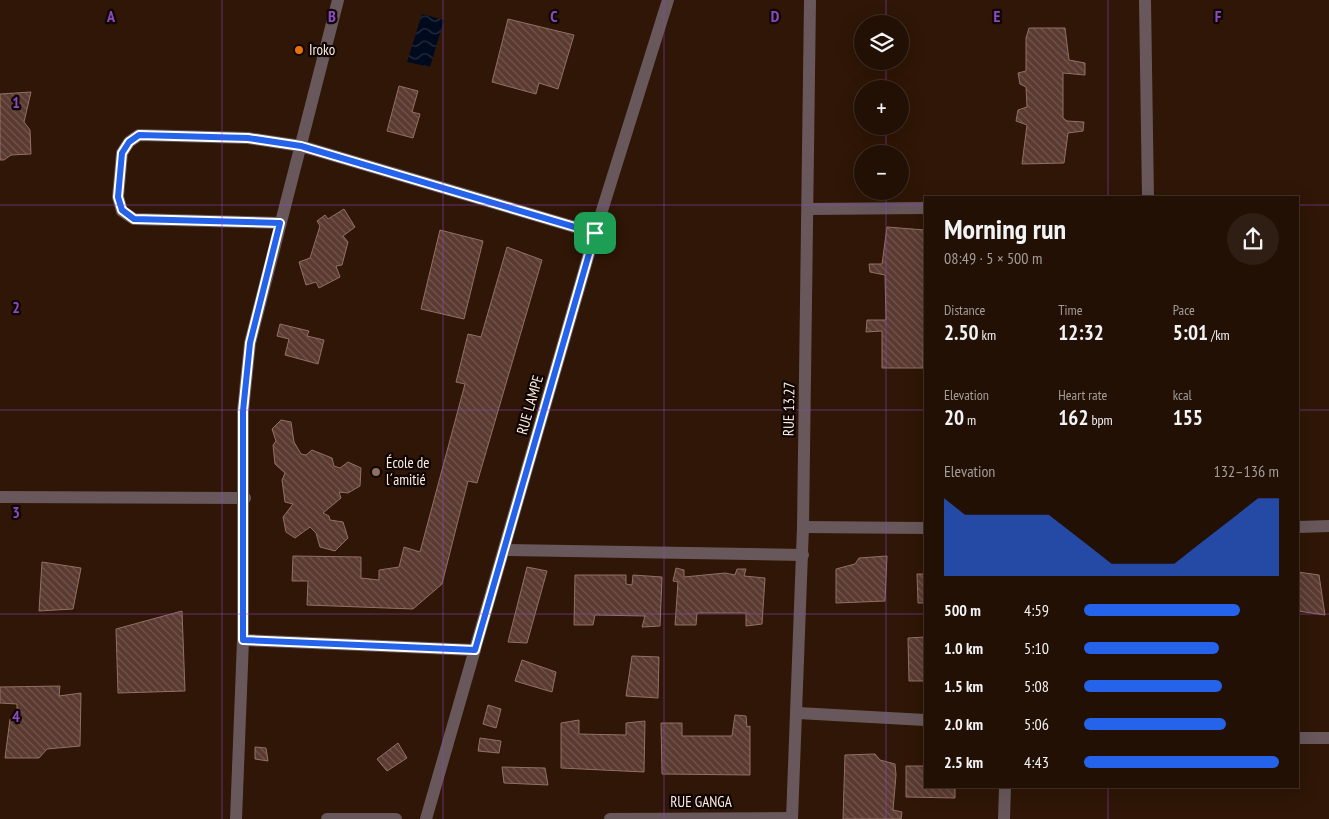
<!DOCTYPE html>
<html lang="en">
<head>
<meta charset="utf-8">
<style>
  body { margin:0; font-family:"PT Sans Narrow",sans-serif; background:#2f1e13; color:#f1f3f6; height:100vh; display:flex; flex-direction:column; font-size:19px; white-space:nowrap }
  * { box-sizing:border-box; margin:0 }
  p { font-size:16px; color:#a39d9a }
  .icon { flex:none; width:28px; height:28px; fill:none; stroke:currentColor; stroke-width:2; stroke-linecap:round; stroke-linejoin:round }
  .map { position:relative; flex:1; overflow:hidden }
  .panel { position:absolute; left:924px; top:196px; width:375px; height:592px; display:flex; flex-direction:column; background:#231004; border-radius:0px; box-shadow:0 5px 20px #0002,0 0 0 1px #403026 }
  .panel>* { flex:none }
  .buttons { position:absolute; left:854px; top:15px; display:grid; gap:10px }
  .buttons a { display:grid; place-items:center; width:55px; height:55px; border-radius:50%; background:#231004; box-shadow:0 5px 20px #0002,0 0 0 1px #403026; font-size:25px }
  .pin { position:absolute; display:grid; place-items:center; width:42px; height:42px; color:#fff; margin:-21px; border-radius:10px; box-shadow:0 2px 8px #0006 }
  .round { display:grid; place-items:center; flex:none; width:52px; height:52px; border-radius:26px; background:#2f1e13 }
  .summary { display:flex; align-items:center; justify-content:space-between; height:85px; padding:0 20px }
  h1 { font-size:28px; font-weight:700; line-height:38px }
  .stats { display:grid; grid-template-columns:repeat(3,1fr); gap:8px; height:85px; padding:5px 20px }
  .stats div { display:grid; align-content:center }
  .stats b { font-size:21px; font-weight:700 }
  .stats small { font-size:14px; font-weight:400 }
  .stats p { font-size:14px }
  .chart { height:140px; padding:10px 20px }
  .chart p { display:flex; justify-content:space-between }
  .chart svg { width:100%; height:90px; margin-top:5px; fill:#2563eb; opacity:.7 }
  ul { padding:0 20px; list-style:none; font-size:16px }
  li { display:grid; grid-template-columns:80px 60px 1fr; align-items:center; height:38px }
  li i { height:12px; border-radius:6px; background:#2563eb }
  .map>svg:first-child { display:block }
</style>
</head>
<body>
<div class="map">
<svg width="1329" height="819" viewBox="0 0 1329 819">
  <defs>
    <pattern id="water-waves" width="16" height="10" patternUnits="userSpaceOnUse" patternTransform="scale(1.25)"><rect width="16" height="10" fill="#000a1e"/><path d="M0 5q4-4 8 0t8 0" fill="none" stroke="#262e3e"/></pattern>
    <pattern id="building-back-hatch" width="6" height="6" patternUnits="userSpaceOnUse" patternTransform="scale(1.25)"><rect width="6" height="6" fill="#5a3a31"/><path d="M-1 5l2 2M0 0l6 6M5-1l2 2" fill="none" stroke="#73574f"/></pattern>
  </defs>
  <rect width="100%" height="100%" fill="#2f1606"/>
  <!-- water -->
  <path fill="url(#water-waves)" d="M 422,14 L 444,20 L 430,67 L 407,62 Z"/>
  <!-- building -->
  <g fill="url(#building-back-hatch)" stroke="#937065">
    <path d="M 508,19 L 574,35 L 558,89 L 539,83 L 536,94 L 492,82 Z"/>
    <path d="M 1029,28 L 1065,28 L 1069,60 L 1085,63 L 1085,75 L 1063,73 L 1063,118 L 1067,121 L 1084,122 L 1083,131 L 1068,133 L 1064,163 L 1022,164 L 1027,125 L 1016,121 L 1018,110 L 1027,107 L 1026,87 L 1020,84 L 1018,73 L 1026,71 L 1026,38 Z"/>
    <path d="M 399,86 L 418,91 L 412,112 L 420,114 L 413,138 L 387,131 Z"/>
    <path d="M 31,92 L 24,122 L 30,130 L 31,154 L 11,155 L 4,160 L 0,160 L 0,94 Z"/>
    <path d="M 344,209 L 355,227 L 343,236 L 348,242 L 342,265 L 336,266 L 340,277 L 319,288 L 316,282 L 306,285 L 299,262 L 310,258 L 320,226 L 317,221 L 325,215 L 328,219 Z"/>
    <path d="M 887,227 L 925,230 L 923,368 L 882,368 L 882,331 L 866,332 L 867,320 L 886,320 L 885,275 L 870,272 L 869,264 L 882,264 Z"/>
    <path d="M 440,230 L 483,241 L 464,319 L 421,309 Z"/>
    <path d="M 507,247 L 542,260 L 477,483 L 468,481 L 442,584 L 413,609 L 307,605 L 308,581 L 292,581 L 293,556 L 361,557 L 361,578 L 379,580 L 379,570 L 399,567 L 404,547 L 420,552 L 465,384 L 456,382 L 468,334 L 481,337 Z"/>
    <path d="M 280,324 L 309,331 L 307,336 L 324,340 L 318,364 L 285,355 L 289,339 L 277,336 Z"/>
    <path d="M 281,420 L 291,422 L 294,442 L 301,454 L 306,455 L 312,450 L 332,458 L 334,466 L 340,468 L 348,462 L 361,468 L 360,486 L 348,493 L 339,492 L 341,498 L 323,513 L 329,516 L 330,520 L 343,522 L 348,538 L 335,551 L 320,547 L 316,533 L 310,527 L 295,538 L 286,532 L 283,517 L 293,504 L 285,502 L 282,480 L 285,473 L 275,464 L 273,445 L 276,441 L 272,429 Z"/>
    <path d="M 887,556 L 885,601 L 836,603 L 836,569 L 855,564 L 859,558 Z"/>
    <path d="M 42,562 L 81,568 L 73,609 L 39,611 Z"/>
    <path d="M 527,567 L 547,571 L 527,643 L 508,642 Z"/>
    <path d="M 676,568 L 684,570 L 684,577 L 725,573 L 735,575 L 737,569 L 746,569 L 744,576 L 765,578 L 762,624 L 746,626 L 746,613 L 697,613 L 696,625 L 675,625 L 678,582 L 673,581 Z"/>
    <path d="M 1298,572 L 1319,575 L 1325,615 L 1298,611 Z"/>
    <path d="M 917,574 L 925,574 L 925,603 L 918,603 Z"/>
    <path d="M 575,575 L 626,575 L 626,584 L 632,585 L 633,575 L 662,577 L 660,626 L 642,627 L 645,616 L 595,615 L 593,625 L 574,625 Z"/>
    <path d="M 182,611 L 185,691 L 118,693 L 116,629 Z"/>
    <path d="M 925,637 L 924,681 L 909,681 L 908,638 Z"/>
    <path d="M 632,656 L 659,657 L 658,698 L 626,696 Z"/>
    <path d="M 522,660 L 556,672 L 552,692 L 515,681 Z"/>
    <path d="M 60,686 L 59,696 L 81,693 L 80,746 L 47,749 L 39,758 L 5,758 L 10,719 L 17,714 L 17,704 L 0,703 L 0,687 Z"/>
    <path d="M 488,705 L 501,709 L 496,728 L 483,724 Z"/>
    <path d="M 735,715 L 746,716 L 747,727 L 750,726 L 750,775 L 662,774 L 661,723 L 682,723 L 682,736 L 732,736 Z"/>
    <path d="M 579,720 L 579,734 L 626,735 L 626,723 L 645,721 L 644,772 L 561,768 L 561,723 Z"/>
    <path d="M 480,738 L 501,741 L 499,753 L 478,751 Z"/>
    <path d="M 398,743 L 407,758 L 387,771 L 377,759 Z"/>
    <path d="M 255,747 L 266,748 L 268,761 L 255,759 Z"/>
    <path d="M 875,754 L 880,760 L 895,764 L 896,775 L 893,810 L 902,812 L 901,819 L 843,819 L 845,755 Z"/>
    <path d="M 906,766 L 925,766 L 925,788 L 955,788 L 955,798 L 906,797 Z"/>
    <path d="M 502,767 L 545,768 L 548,785 L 504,783 Z"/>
  </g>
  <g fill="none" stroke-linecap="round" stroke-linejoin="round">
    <!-- minor -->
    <g stroke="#68585b" stroke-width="12">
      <path d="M 1145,0 L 1148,198"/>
      <path d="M 808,209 L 925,208"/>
      <path d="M 280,223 L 134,219 L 122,211 L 118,197 L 122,153 L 129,142 L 139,135 L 248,138 L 301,146 L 595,233"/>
      <path d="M 0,497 L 245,498"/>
      <path d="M 803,527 L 925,528"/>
      <path d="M 1298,527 L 1329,526"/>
      <path d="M 506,550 L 803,555"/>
      <path d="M 243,640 L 475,650"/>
      <path d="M 798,713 L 925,720"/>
      <path d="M 1298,738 L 1329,738"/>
      <path d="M 236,819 L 243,640 L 243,411 L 250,343 L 338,0"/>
      <path d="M 327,819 L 396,819"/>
      <path d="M 426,819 L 595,233 L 668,0"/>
      <path d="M 610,819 L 792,818"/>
      <path d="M 792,819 L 803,527 L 810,0"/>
      <path d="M 1004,819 L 1005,788"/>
    </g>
  </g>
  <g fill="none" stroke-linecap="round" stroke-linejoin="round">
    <defs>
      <path id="route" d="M 139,135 L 248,138 L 301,146 L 595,233 L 475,650 L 243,640 L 243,411 L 250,343 L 280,223 L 134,219 L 122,210 L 118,197 L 122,153 L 129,142 Z"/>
    </defs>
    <!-- route casing -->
    <use href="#route" stroke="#fff" stroke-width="10"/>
    <!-- route -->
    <use href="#route" stroke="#2563eb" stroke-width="6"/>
  </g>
  <!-- grid -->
  <path fill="none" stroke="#8e49c4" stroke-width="1" stroke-opacity="0.55" d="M 222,0 L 222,819M 443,0 L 443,819M 664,0 L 664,819M 886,0 L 886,24M 1108,0 L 1108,198M 886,61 L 886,89M 886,126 L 886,154M 886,191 L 886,819M 0,205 L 925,205M 1298,205 L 1329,205M 0,410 L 925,410M 1298,410 L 1329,410M 0,614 L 925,614M 1298,614 L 1329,614M 1108,788 L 1108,819"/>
  <!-- markers -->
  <circle fill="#e8710a" stroke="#0f0502" stroke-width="2" cx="299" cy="50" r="5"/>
  <circle fill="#8d6e63" stroke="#0f0502" stroke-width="2" cx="376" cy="472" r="5"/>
  <g text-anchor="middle" stroke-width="4.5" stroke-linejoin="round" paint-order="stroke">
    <!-- poi labels -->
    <g font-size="15" fill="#fdebe1" stroke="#0f0502" text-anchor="start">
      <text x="309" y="55">Iroko</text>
      <text x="386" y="468">École de<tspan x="386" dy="17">l´amitié</tspan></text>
    </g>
    <!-- street labels -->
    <g font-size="15" fill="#fdebe1" stroke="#0f0502">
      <text transform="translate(530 405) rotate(-74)" y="5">RUE LAMPE</text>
      <text transform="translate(789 409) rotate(-89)" y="5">RUE 13.27</text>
      <text x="701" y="807">RUE GANGA</text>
    </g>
  </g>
  <g font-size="16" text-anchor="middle" font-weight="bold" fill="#8e49c4" stroke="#0f0502" stroke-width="4.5" stroke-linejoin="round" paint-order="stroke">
    <text x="111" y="22">A</text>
    <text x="332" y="22">B</text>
    <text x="554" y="22">C</text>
    <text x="775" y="22">D</text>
    <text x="997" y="22">E</text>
    <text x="1218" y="22">F</text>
    <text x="16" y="108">1</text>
    <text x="16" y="313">2</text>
    <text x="16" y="518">3</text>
    <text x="16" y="722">4</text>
  </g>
</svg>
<div class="buttons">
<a><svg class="icon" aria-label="layers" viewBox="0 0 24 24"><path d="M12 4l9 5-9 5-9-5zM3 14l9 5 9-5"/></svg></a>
<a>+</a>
<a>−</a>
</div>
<div class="pin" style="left:595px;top:233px;background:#1e9e55"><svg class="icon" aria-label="arrive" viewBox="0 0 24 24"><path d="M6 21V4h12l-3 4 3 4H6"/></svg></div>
<section class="panel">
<div class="summary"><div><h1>Morning run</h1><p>08:49 · 5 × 500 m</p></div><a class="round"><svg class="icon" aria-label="share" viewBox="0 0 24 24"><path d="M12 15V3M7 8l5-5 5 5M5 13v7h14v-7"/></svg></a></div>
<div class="stats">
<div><p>Distance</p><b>2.50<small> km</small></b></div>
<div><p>Time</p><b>12:32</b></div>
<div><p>Pace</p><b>5:01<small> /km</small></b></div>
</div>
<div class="stats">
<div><p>Elevation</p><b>20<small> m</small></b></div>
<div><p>Heart rate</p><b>162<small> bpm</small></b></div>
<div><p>kcal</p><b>155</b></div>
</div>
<div class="chart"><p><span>Elevation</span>132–136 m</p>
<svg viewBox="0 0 160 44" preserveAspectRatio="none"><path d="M0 44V6L10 14L20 14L30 14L40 14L50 14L60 22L70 30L80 38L90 38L100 38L110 38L120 30L130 22L140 14L150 6L160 6V44z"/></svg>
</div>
<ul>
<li><b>500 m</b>4:59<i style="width:80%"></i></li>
<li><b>1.0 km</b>5:10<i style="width:69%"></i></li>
<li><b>1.5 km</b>5:08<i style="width:71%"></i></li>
<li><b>2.0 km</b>5:06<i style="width:73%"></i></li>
<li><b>2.5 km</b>4:43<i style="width:100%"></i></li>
</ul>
</section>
</div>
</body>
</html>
